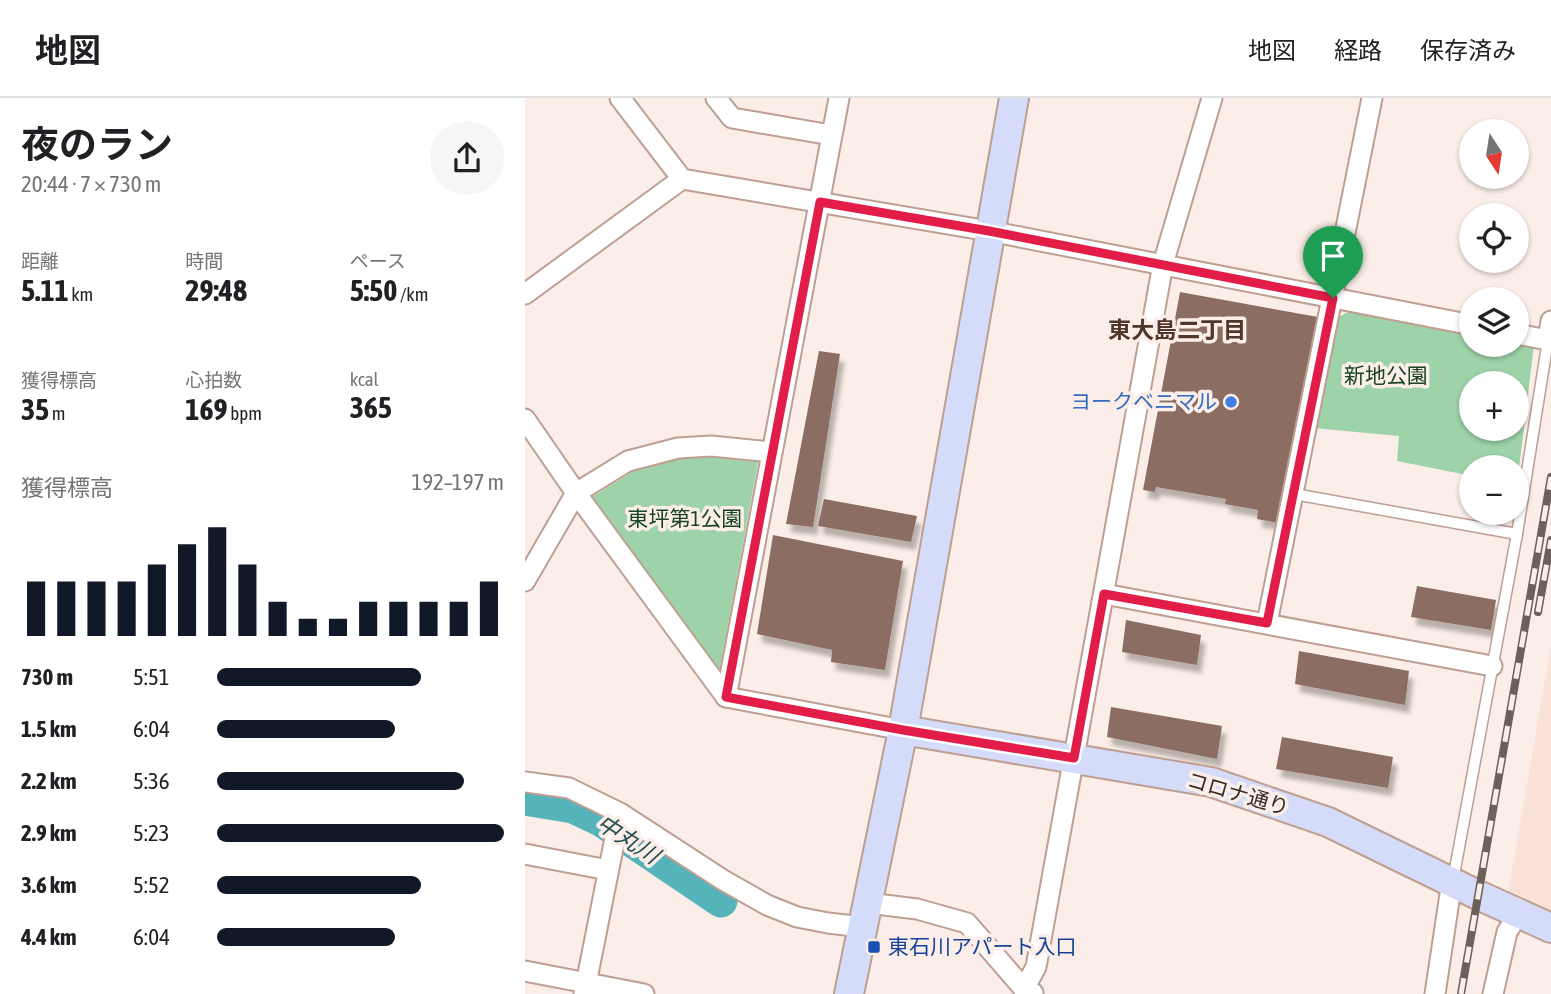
<!DOCTYPE html>
<html lang="ja">
<head>
<meta charset="utf-8">
<style>
  body { margin:0; font-family:"Asap Condensed","Noto Sans JP",sans-serif; background:#f6f6f6; color:#202124; height:100vh; display:flex; flex-direction:column; font-size:26px; white-space:nowrap }
  * { box-sizing:border-box; margin:0 }
  p { font-size:23px; color:#757577 }
  .icon { flex:none; width:38px; height:38px; fill:none; stroke:currentColor; stroke-width:2; stroke-linecap:round; stroke-linejoin:round }
  .map { position:relative; flex:1; overflow:hidden }
  .side { display:flex; flex-direction:column; background:#fff; width:525px }
  .side>* { flex:none }
  .needle { width:46px; rotate:168deg }
  .buttons { position:absolute; left:934px; top:21px; display:grid; gap:14px }
  .buttons a { display:grid; place-items:center; width:70px; height:70px; border-radius:50%; background:#fff; box-shadow:0 2px 5px #0004; font-size:35px }
  .pin { position:absolute; display:grid; place-items:center; width:60px; height:60px; color:#fff; margin:-72px -30px; border-radius:50% 50% 50% 0; rotate:-45deg; box-shadow:0 0 7px #0007 }
  .pin .icon { rotate:45deg }
  .round { display:grid; place-items:center; flex:none; width:74px; height:74px; border-radius:37px; background:#f6f6f6 }
  .headline { display:flex; align-items:center; justify-content:space-between; height:119px; padding:0 21px }
  h1 { font-size:38px; font-weight:700; line-height:52px }
  .figures { display:grid; grid-template-columns:repeat(3,1fr); gap:10px; height:119px; padding:7px 21px }
  .figures div { display:grid; align-content:center }
  .figures b { font-size:30px; font-weight:700 }
  .figures small { font-size:19px; font-weight:400 }
  .figures p { font-size:19px }
  .chart { height:196px; padding:14px 21px }
  .chart p { display:flex; justify-content:space-between }
  .chart svg { width:100%; height:126px; margin-top:7px; stroke:#111827; stroke-width:6 }
  ul { padding:0 21px; list-style:none; font-size:23px }
  li { display:grid; grid-template-columns:112px 84px 1fr; align-items:center; height:52px }
  li i { height:18px; border-radius:9px; background:#111827 }
  header { display:flex; align-items:center; gap:42px; box-sizing:border-box; height:98px; padding:0 35px; background:#fff; border-bottom:2px solid #e0e0e0 }
  header strong { font-size:33px }
  nav { display:flex; gap:38px; margin-inline-start:auto; font-size:24px }
  main { display:flex; flex:1; min-height:0 }
  .map>svg:first-child { display:block }
</style>
</head>
<body>
<header>
<strong>地図</strong>
<nav><a>地図</a><a>経路</a><a>保存済み</a></nav>
</header>
<main>
<section class="side">
<div class="headline"><div><h1>夜のラン</h1><p>20:44 · 7 × 730 m</p></div><a class="round"><svg class="icon" aria-label="share" viewBox="0 0 24 24"><path d="M12 15V3M7 8l5-5 5 5M5 13v7h14v-7"/></svg></a></div>
<div class="figures">
<div><p>距離</p><b>5.11<small> km</small></b></div>
<div><p>時間</p><b>29:48</b></div>
<div><p>ペース</p><b>5:50<small> /km</small></b></div>
</div>
<div class="figures">
<div><p>獲得標高</p><b>35<small> m</small></b></div>
<div><p>心拍数</p><b>169<small> bpm</small></b></div>
<div><p>kcal</p><b>365</b></div>
</div>
<div class="chart"><p><span>獲得標高</span>192–197 m</p>
<svg viewBox="0 0 160 44" preserveAspectRatio="none"><path d="M5 44V25M15 44V25M25 44V25M35 44V25M45 44V19M55 44V12M65 44V6M75 44V19M85 44V32M95 44V38M105 44V38M115 44V32M125 44V32M135 44V32M145 44V32M155 44V25"/></svg>
</div>
<ul>
<li><b>730 m</b>5:51<i style="width:71%"></i></li>
<li><b>1.5 km</b>6:04<i style="width:62%"></i></li>
<li><b>2.2 km</b>5:36<i style="width:86%"></i></li>
<li><b>2.9 km</b>5:23<i style="width:100%"></i></li>
<li><b>3.6 km</b>5:52<i style="width:71%"></i></li>
<li><b>4.4 km</b>6:04<i style="width:62%"></i></li>
</ul>
</section>
<div class="map">
<svg width="1026" height="896" viewBox="0 0 1026 896">
  <defs>
    <filter id="shadow"><feDropShadow dx="4.5" dy="8" stdDeviation="2" flood-color="#0004"/></filter>
  </defs>
  <rect width="100%" height="100%" fill="#fbeee8"/>
  <!-- built -->
  <path fill="#fbe2d8" d="M 1026,548 L 1026,816 L 983,795 Z"/>
  <!-- green -->
  <g fill="#9ed3a9" fill-rule="evenodd">
    <path d="M 828,212 L 947,235 L 947,247 L 992,247 L 992,244 L 1009,247 L 992,387 L 992,369 L 947,369 L 947,378 L 872,363 L 874,338 L 788,330 L 813,219 ZM 947,285 L 992,285 L 992,331 L 947,331 Z"/>
    <path d="M 175,357 L 234,359 L 194,575 L 67,399 L 117,368 Z"/>
  </g>
  <g fill="none" stroke-linecap="round" stroke-linejoin="round">
    <!-- river -->
    <path stroke="#54b4ba" stroke-width="33" d="M 0,701 L 48,709 L 76,722 L 196,803"/>
  </g>
  <!-- building -->
  <g fill="#8b6d62" filter="url(#shadow)">
    <path d="M 655,194 L 793,219 L 754,425 L 732,421 L 733,412 L 700,406 L 701,401 L 631,389 L 630,394 L 618,392 Z"/>
    <path d="M 294,253 L 315,256 L 288,429 L 261,426 Z"/>
    <path d="M 299,401 L 392,418 L 386,444 L 293,428 Z"/>
    <path d="M 248,437 L 378,463 L 360,572 L 306,564 L 307,552 L 232,536 Z"/>
    <path d="M 892,488 L 971,502 L 966,532 L 886,519 Z"/>
    <path d="M 601,522 L 676,537 L 672,567 L 597,554 Z"/>
    <path d="M 774,553 L 884,573 L 880,607 L 770,586 Z"/>
    <path d="M 586,609 L 697,628 L 692,661 L 582,639 Z"/>
    <path d="M 757,639 L 868,659 L 863,690 L 751,671 Z"/>
  </g>
  <g fill="none" stroke-linecap="round" stroke-linejoin="round">
    <defs>
      <g id="lane">
        <path d="M 769,396 L 992,436"/>
        <path d="M 928,782 L 992,436 L 1023,242"/>
      </g>
      <g id="street">
        <path d="M 95,0 L 157,81 L 464,133 L 947,227"/>
        <path d="M 191,0 L 207,20 L 306,37"/>
        <path d="M 0,196 L 157,81"/>
        <path d="M 992,236 L 1023,242 L 1026,223"/>
        <path d="M 0,321 L 51,395 L 201,599 L 378,632"/>
        <path d="M 0,483 L 51,395 L 103,363 L 153,350 L 186,348 L 247,354"/>
        <path d="M 579,496 L 967,568"/>
        <path d="M 742,525 L 847,0"/>
        <path d="M 201,599 L 314,0"/>
        <path d="M 0,684 L 44,690 L 95,715 L 198,782 L 242,807 L 272,819 L 303,825 L 338,829"/>
        <path d="M 0,756 L 83,772"/>
        <path d="M 343,805 L 392,811 L 442,825 L 499,891 L 508,895"/>
        <path d="M 0,873 L 119,896"/>
        <path d="M 499,891 L 511,869 L 638,166 L 687,0"/>
        <path d="M 59,896 L 95,715"/>
        <path d="M 910,896 L 927,783"/>
        <path d="M 968,896 L 982,834 L 994,815"/>
      </g>
      <g id="secondary">
        <path d="M 378,632 L 686,684 L 803,724 L 953,797 L 1026,830"/>
        <path d="M 324,896 L 378,632 L 489,0"/>
      </g>
    </defs>
    <!-- lane casing -->
    <use href="#lane" stroke="#be9f92" stroke-width="13"/>
    <!-- street casing -->
    <use href="#street" stroke="#be9f92" stroke-width="23"/>
    <!-- secondary casing -->
    <use href="#secondary" stroke="#be9f92" stroke-width="32"/>
    <!-- lane -->
    <use href="#lane" stroke="#fff" stroke-width="10"/>
    <!-- street -->
    <use href="#street" stroke="#fff" stroke-width="19"/>
    <!-- secondary -->
    <use href="#secondary" stroke="#d4dcf9" stroke-width="28"/>
    <defs>
      <g id="rail">
        <path d="M 1013,514 L 1026,442"/>
        <path d="M 936,896 L 1026,379"/>
      </g>
    </defs>
    <!-- rail casing -->
    <use href="#rail" stroke="#6c605a" stroke-width="8"/>
    <!-- rail -->
    <use href="#rail" stroke="#fbeee8" stroke-width="5" stroke-dasharray="16" stroke-linecap="butt"/>
  </g>
  <g fill="none" stroke-linecap="round" stroke-linejoin="round">
    <defs>
      <path id="route" d="M 295,104 L 464,133 L 808,200 L 742,525 L 579,496 L 549,660 L 378,632 L 201,599 Z"/>
    </defs>
    <!-- route casing -->
    <use href="#route" stroke="#fff" stroke-width="14"/>
    <!-- route -->
    <use href="#route" stroke="#e11d48" stroke-width="9"/>
  </g>
  <!-- markers -->
  <circle fill="#3f7fe0" stroke="#fbeee8" stroke-width="2.5" cx="706" cy="304" r="7"/>
  <rect fill="#1a4fb4" stroke="#fbeee8" stroke-width="2.5" x="342" y="842" width="14" height="14" rx="3.5"/>
  <g text-anchor="middle" stroke-width="7" stroke-linejoin="round" paint-order="stroke">
    <!-- park labels -->
    <g font-size="21" fill="#174325" stroke="#fbeee8">
      <text x="861" y="285">新地公園</text>
      <text x="160" y="428">東坪第1公園</text>
    </g>
    <!-- shop labels -->
    <g font-size="21" fill="#366cbe" stroke="#fbeee8" text-anchor="end">
      <text x="692" y="311">ヨークベニマル</text>
    </g>
    <!-- street labels -->
    <g font-size="21" fill="#372b25" stroke="#fbeee8">
      <text transform="translate(713 696) rotate(16)" y="7">コロナ通り</text>
    </g>
    <!-- transit labels -->
    <g font-size="21" fill="#164399" stroke="#fbeee8" text-anchor="start">
      <text x="363" y="856">東石川アパート入口</text>
    </g>
    <!-- neighbourhood labels -->
    <g font-size="23" font-weight="bold" fill="#50362b" stroke="#fbeee8">
      <text x="652" y="240">東大島二丁目</text>
    </g>
    <!-- water labels -->
    <g font-size="23" font-style="italic" fill="#265155" stroke="#fbeee8">
      <text transform="translate(103 741) rotate(33)" y="8">中丸川</text>
    </g>
  </g>
</svg>
<div class="buttons">
<a><svg class="needle" viewBox="-14 -14 28 28"><path d="M0-13l5 13h-10z" fill="#e53935"/><path d="M0 13l5-13h-10z" fill="#757577"/></svg></a>
<a><svg class="icon" aria-label="locate" viewBox="0 0 24 24"><circle cx="12" cy="12" r="6"/><path d="M12 2v4M12 18v4M2 12h4M18 12h4"/></svg></a>
<a><svg class="icon" aria-label="layers" viewBox="0 0 24 24"><path d="M12 4l9 5-9 5-9-5zM3 14l9 5 9-5"/></svg></a>
<a>+</a>
<a>−</a>
</div>
<div class="pin" style="left:808px;top:200px;background:#1e9e55"><svg class="icon" aria-label="arrive" viewBox="0 0 24 24"><path d="M6 21V4h12l-3 4 3 4H6"/></svg></div>
</div>
</main>
</body>
</html>
